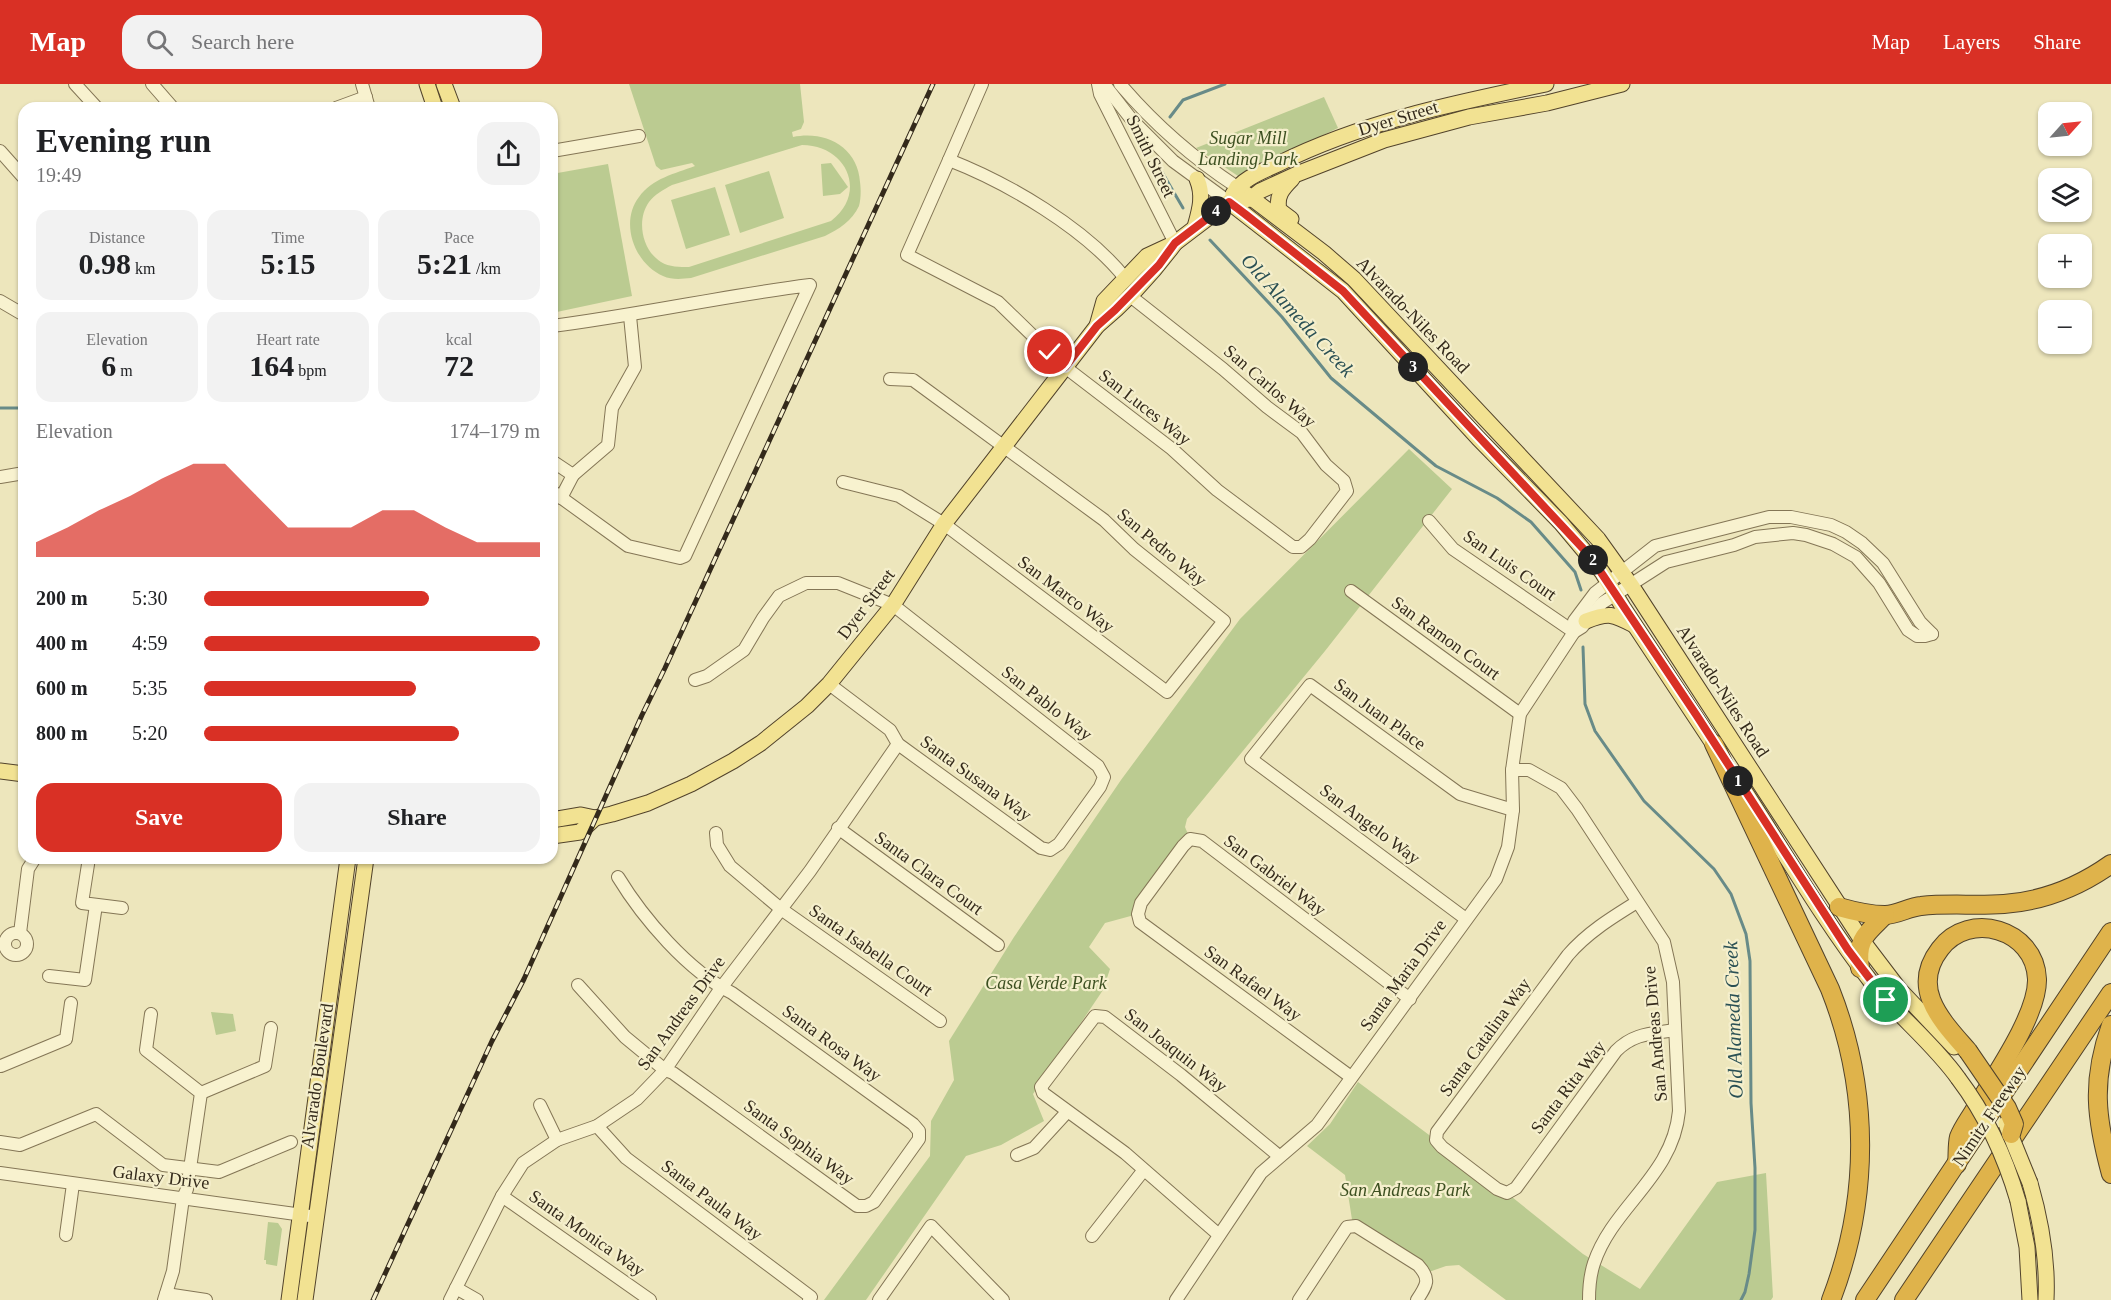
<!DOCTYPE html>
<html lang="en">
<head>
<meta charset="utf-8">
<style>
  body { margin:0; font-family:Georgia,serif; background:#f2f2f2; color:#202124; height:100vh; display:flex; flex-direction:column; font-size:22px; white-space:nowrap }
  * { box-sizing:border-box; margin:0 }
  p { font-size:20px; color:#757577 }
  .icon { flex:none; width:33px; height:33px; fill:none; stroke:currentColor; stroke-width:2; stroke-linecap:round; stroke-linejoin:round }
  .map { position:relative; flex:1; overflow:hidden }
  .sheet { position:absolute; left:18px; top:18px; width:540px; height:762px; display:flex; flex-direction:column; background:#fff; border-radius:18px; box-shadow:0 2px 4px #0004 }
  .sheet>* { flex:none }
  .needle { width:39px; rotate:63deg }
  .tools { position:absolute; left:2038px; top:18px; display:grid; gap:12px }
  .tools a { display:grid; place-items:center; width:54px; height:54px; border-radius:12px; background:#fff; box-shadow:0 2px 4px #0004; font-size:30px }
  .pin { position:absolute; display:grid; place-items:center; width:51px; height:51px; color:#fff; margin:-26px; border:3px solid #fff; border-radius:50%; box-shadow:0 2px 6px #0007 }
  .km { position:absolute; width:30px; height:30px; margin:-15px; border-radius:50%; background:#222; color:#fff; font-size:16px; line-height:30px; text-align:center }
  .round { display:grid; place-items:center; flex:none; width:63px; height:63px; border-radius:18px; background:#f2f2f2 }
  .summary { display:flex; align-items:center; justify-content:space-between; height:102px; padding:0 18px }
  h1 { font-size:33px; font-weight:600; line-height:45px }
  .figures { display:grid; grid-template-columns:repeat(3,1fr); gap:9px; height:102px; padding:6px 18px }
  .figures div { display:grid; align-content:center; border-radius:15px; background:#f2f2f2; text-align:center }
  .figures b { font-size:30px; font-weight:600 }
  .figures small { font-size:16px; font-weight:400 }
  .figures p { font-size:16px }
  .chart { height:168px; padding:12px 18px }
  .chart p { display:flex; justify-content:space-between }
  .chart svg { width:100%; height:108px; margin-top:6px; fill:#d93025; opacity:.7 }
  .primary-button { display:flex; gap:12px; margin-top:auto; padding:12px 18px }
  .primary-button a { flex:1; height:69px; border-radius:18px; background:#d93025; color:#fff; font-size:24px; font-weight:600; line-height:69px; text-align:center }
  .primary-button a+a { background:#f2f2f2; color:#202124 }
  ul { padding:0 18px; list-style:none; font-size:20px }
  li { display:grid; grid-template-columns:96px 72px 1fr; align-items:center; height:45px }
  li i { height:15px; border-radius:8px; background:#d93025 }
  header { display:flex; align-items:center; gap:36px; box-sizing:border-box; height:84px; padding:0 30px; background:#d93025; color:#fff }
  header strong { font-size:28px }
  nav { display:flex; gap:33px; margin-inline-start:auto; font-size:21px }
  .search { width:420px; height:54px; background:#f2f2f2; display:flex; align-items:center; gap:15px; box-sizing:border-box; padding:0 21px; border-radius:18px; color:#757577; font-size:22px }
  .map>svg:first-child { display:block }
</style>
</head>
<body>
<header>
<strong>Map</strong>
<div class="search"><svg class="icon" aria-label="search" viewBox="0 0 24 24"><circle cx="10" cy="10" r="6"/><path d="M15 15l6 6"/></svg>Search here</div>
<nav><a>Map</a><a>Layers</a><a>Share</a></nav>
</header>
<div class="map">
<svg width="2111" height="1216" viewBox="0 0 2111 1216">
  <rect width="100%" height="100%" fill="#ede6bc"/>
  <!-- green -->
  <g fill="#bbcb91" fill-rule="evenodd">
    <path d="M 629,0 L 800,0 L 804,38 L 801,45 L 792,48 L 793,53 C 825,46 858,63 860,98 C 861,105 861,115 859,122 C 852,137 839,145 825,152 L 691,194 C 681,195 672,196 663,192 C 635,180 619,139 639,113 C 653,94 674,90 695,82 L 692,79 L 661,86 L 656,82 ZM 802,61 C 847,61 868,109 831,137 L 689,183 C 680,183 669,183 661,178 C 642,166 636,136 649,118 C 655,110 663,106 672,101 Z"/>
    <path d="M 1324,13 L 1338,44 L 1238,92 L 1196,64 Z"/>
    <path d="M 831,79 L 848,103 L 840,110 L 823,112 L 821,80 Z"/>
    <path d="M 608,80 L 632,212 L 552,229 L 552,90 Z"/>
    <path d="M 769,87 L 784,134 L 740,149 L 725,101 Z"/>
    <path d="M 715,103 L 730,151 L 686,165 L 671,116 Z"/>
    <path d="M 1409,365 L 1452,405 L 1325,567 L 1187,735 L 1185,743 L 1190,755 L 1138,830 L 1105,839 L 1089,863 L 1110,885 L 1103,906 L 1033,1010 L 1044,1037 L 1001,1061 L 966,1072 L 866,1216 L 824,1216 L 930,1072 L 931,1037 L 954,996 L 949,957 L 1014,853 L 1121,696 L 1240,535 Z"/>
    <path d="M 211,928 L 233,930 L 236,947 L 216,951 Z"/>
    <path d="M 1358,998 L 1507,1109 L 1583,1170 L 1640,1205 L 1717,1098 L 1766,1089 L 1773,1213 L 1771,1216 L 1506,1216 L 1459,1181 L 1446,1182 L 1426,1189 L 1353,1142 L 1345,1091 L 1307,1062 L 1330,1040 Z"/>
    <path d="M 268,1138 L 278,1139 L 282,1145 L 277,1182 L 266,1180 L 266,1176 L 264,1176 Z"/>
  </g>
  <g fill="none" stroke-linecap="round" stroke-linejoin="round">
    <!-- stream -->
    <g stroke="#688b88" stroke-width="3">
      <path d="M 1170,33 L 1183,16 L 1225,0"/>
      <path d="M 1162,88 L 1183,124"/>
      <path d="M 1210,156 L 1282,233 L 1331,294 L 1436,382 L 1497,414 L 1531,438 L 1575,488 L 1581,506"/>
      <path d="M 0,324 L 24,324"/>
      <path d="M 1583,563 L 1585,620 L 1595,647 L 1644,717 L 1714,785 L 1731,810 L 1746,850 L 1750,877 L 1751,1019 L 1755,1084 L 1755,1146 L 1749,1190 L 1745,1208 L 1741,1216"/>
    </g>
    <defs>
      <g id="minor">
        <path d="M 75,0 L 97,24"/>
        <path d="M 152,0 L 173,24"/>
        <path d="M 362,0 L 369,24"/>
        <path d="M 1098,0 L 1100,10 L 1175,159"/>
        <path d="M 1104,0 L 1132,36 L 1173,77 L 1229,118"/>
        <path d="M 1120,0 C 1154,40 1193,74 1237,103"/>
        <path d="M 336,24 L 366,13"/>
        <path d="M 0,67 L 24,94"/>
        <path d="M 552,67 L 639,52"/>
        <path d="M 949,76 L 982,0"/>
        <path d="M 1125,194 C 1085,144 1008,99 949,76 L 907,171 L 998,218 L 1065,283 L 1172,365 L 1217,406 L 1293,463 L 1301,463 L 1310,455 L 1347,407 L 1344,397 L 1326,381 L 1302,349 L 1267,323 L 1223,285 L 1129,211"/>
        <path d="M 0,217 L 24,231"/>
        <path d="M 552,242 C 638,231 723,212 810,201 L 685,472 L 680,474 L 628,462 L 552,407"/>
        <path d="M 552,377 L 573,391 L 608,361 L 612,324 L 635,283 L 630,232"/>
        <path d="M 0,393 L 24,389"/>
        <path d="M 843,398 L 899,412 L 944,440 L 1167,608 L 1224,537 L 1134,465 L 1104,436 L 913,296 L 890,295"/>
        <path d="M 561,414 L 573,391"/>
        <path d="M 1429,437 L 1453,465 L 1574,548"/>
        <path d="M 1351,507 L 1520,630"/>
        <path d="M 1574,548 L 1574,537 L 1595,509 L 1655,462 L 1769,433 L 1791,433 L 1831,441 L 1846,448 L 1862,459 L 1883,479 L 1920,538 L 1932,550"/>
        <path d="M 695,596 L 707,592 L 744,566 L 763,534 L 779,512 L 806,499 L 838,499 L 893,521 L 1098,682 L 1104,693 L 1100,703 L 1059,760 L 1050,766 L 1041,764 L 898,660 L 890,646 L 829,600"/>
        <path d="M 1512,686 L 1529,686 L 1561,704 L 1577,725 L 1664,858 L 1673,898 L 1679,1027 C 1673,1092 1613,1122 1594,1179 C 1590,1191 1589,1203 1589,1216"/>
        <path d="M 838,744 L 998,861"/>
        <path d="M 716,749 L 717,761 L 730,782 L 781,825 L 940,937"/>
        <path d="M 89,774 L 82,819 L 122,824"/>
        <path d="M 1637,818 C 1611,834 1587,849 1568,871 L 1437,1048 L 1436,1056 L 1442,1063 L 1497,1105 L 1507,1109 L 1516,1104 L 1616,967 C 1634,949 1651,950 1675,946"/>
        <path d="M 1466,835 L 1251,675 L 1310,601 L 1460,710 L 1513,726"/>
        <circle cx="16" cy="860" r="11"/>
        <path d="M 20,849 L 28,785 L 35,774"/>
        <path d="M 49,892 L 85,896 L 96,821"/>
        <path d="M 578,901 L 625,953 L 665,986 L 673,989 L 857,1122 L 866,1122 L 874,1118 L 919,1055 L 919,1047 L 913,1040 L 732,909 C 688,887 643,834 618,793"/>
        <path d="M 151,930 L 146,966 L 201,1009 L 187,1105 L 183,1114 L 173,1187 L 164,1216"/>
        <path d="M 1,982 L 66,955 L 71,919"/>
        <path d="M 1351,993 L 1140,838 L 1138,830 L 1141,819 L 1183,762 L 1190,755 L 1202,757 L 1410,915"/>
        <path d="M 201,1009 L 265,982 L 271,944"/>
        <path d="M 540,1021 L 557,1056"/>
        <path d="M 597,1042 L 626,1074 L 811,1213 L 809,1216"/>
        <path d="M 0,1058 L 20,1061 L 96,1030 L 163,1081 L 219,1088 L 291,1058"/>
        <path d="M 1017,1071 L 1034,1064 L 1067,1028"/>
        <path d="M 0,1089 L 317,1133"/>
        <path d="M 502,1112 L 650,1216"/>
        <path d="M 66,1151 L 73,1100"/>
        <path d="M 1219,1151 L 1125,1069 L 1043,1009 L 1041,1003 L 1095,932 L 1105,933 L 1181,991 L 1279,1072"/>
        <path d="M 1092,1152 L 1143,1087"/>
        <path d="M 456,1204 L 477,1216"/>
        <path d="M 166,1210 L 206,1216"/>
        <path d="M 450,1216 L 502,1112 L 523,1079 L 557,1056 L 597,1042 L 637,1015 L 665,986 L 721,904 L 810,787 L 898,660"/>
        <path d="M 879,1216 L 931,1142 L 1003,1216"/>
        <path d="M 1176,1216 L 1261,1089 L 1317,1041 L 1496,795 L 1508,763 L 1513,726 L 1512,686 L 1520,630 L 1574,548 L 1582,543 L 1602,519 L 1666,478 L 1734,461 L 1755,453 L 1793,449 L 1806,451 L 1833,460 L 1856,473 L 1879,499 L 1908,546 L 1917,552 L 1925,552 L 1932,550"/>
        <path d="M 1299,1216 L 1347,1143 L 1356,1142 L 1418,1181 C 1431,1195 1427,1201 1417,1216"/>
      </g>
      <g id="major">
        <path d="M 427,0 L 435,24"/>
        <path d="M 444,0 L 453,24"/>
        <path d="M 1237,103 L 1324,169 L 1354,195 L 1598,455 L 1631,501 L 1861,855 L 1899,905 L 1954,963"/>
        <path d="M 1233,110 C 1241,95 1263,87 1278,80 C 1362,38 1454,19 1546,0"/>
        <path d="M 1229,118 L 1343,207 L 1478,354 L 1561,439 L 1602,488 L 1624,525 L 1720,670"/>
        <path d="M 1291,135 L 1279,126 C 1276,112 1282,105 1292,95"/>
        <path d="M 1195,143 C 1200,125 1204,112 1197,95"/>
        <path d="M 1097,242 L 1104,217 L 1147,172 L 1175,159 L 1229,118 L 1250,115 L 1260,107 L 1297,90 L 1384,56 L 1469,33 L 1547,19 L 1622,0"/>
        <path d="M 1586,537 C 1609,528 1613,530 1634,541"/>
        <path d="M 0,687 L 24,690"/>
        <path d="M 1740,700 C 1783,766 1823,836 1872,899 C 1898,932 1933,959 1958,994"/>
        <path d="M 552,736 L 581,731 L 595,734 L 612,730 L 648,719 L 691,700 L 733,677 L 761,659 L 807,622 L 829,600 L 893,521 L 944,440 L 1097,242 C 1126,218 1153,189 1175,159"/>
        <path d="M 552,752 L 580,748 L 595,734"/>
        <path d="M 2030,1099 C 2041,1137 2048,1176 2046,1216"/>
        <path d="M 2018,1117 L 2027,1163 L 2030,1216"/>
        <path d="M 289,1216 L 348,774"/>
        <path d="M 305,1216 L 366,774"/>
      </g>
      <g id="highway">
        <path d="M 1714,660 L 1830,905 C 1870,1006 1870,1115 1831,1216"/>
        <path d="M 1839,823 C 1853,827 1870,831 1885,831 C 1897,831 1909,823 1921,822 C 1948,819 1976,822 2004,820 C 2043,817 2080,802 2111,780"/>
        <path d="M 1860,884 C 1856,855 1866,850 1885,831"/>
        <path d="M 2111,941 C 2091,997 2096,1035 2111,1090"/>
        <path d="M 1957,1080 C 1958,1072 1957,1061 1959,1053 C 1963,1043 1970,1034 1975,1025 C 1994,993 2038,931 2037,895 C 2035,845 1969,826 1940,865 C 1909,905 1943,938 1968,967"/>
        <path d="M 1865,1216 L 2111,848"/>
        <path d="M 1904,1216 L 2111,909"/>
      </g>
    </defs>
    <!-- minor casing -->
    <use href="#minor" stroke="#847656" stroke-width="14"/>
    <!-- major casing -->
    <use href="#major" stroke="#52432b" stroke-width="17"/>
    <!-- highway casing -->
    <use href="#highway" stroke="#52432b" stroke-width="20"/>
    <!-- minor -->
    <use href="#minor" stroke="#f8f2cf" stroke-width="12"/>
    <!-- major -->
    <use href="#major" stroke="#f2e292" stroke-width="15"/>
    <!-- highway -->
    <use href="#highway" stroke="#dfb34b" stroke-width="18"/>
    <defs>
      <path id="rail" d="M 373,1216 L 492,957 L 524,895 L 642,631 L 665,584 L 933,0"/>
    </defs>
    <!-- rail casing -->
    <use href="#rail" stroke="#342a1b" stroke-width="5"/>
    <!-- rail -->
    <use href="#rail" stroke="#f5efcc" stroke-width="3" stroke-dasharray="9" stroke-linecap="butt"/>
    <defs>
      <g id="major-bridge">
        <path d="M 1958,994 C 1986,1031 2005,1072 2018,1117"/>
        <path d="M 2006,1040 L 2030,1099"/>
      </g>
      <path id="highway-bridge" d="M 1968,967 L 2007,1024 L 2014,1040 L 2011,1050"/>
    </defs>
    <!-- major-bridge casing -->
    <use href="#major-bridge" stroke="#52432b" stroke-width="17" stroke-linecap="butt"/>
    <!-- highway-bridge casing -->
    <use href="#highway-bridge" stroke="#52432b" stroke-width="20" stroke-linecap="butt"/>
    <!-- major-bridge -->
    <use href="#major-bridge" stroke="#f2e292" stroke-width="15"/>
    <!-- highway-bridge -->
    <use href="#highway-bridge" stroke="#dfb34b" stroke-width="18"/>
  </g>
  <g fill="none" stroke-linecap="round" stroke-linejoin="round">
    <defs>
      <path id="route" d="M 1050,268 L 1065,283 L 1097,242 L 1115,226 L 1159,181 L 1175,159 L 1229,118 L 1245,130 L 1343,207 L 1590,472 L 1697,632 L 1848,866 L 1886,916"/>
    </defs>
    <!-- route casing -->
    <use href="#route" stroke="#fff" stroke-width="12"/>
    <!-- route -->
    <use href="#route" stroke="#d93025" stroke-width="8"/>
  </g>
  <g text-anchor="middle" stroke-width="4.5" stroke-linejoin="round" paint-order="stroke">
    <!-- street labels -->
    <g font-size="18" fill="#342a1b" stroke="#f5efcc">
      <text transform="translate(1398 34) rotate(-17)" y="6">Dyer Street</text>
      <text transform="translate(1151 72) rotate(64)" y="6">Smith Street</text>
      <text transform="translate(1413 231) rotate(46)" y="6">Alvarado-Niles Road</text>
      <text transform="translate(1270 302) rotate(41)" y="6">San Carlos Way</text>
      <text transform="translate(1145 323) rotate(38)" y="6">San Luces Way</text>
      <text transform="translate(1162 463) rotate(40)" y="6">San Pedro Way</text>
      <text transform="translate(1510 481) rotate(35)" y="6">San Luis Court</text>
      <text transform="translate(1066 510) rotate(37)" y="6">San Marco Way</text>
      <text transform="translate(866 520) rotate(-53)" y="6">Dyer Street</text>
      <text transform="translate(1446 554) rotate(36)" y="6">San Ramon Court</text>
      <text transform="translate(1723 607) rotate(57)" y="6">Alvarado-Niles Road</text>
      <text transform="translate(1047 619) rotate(38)" y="6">San Pablo Way</text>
      <text transform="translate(1380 630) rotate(36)" y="6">San Juan Place</text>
      <text transform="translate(976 694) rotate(36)" y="6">Santa Susana Way</text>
      <text transform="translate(1370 740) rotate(37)" y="6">San Angelo Way</text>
      <text transform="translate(929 789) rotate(36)" y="6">Santa Clara Court</text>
      <text transform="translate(1275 791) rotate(37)" y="6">San Gabriel Way</text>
      <text transform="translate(871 866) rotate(35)" y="6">Santa Isabella Court</text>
      <text transform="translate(1403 891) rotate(-54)" y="6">Santa Maria Drive</text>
      <text transform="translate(1253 899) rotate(36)" y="6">San Rafael Way</text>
      <text transform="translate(681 929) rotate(-54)" y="6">San Andreas Drive</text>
      <text transform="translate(1655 950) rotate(-95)" y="6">San Andreas Drive</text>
      <text transform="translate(1485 953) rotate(-54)" y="6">Santa Catalina Way</text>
      <text transform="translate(832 959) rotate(36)" y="6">Santa Rosa Way</text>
      <text transform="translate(1176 966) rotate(38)" y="6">San Joaquin Way</text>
      <text transform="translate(317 992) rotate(-82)" y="6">Alvarado Boulevard</text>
      <text transform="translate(1568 1003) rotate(-53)" y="6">Santa Rita Way</text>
      <text transform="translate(1989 1032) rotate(-56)" y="6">Nimitz Freeway</text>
      <text transform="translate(799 1058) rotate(36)" y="6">Santa Sophia Way</text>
      <text transform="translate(161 1093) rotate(7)" y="6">Galaxy Drive</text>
      <text transform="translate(712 1116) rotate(37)" y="6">Santa Paula Way</text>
      <text transform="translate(587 1149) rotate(35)" y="6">Santa Monica Way</text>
    </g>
    <!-- park labels -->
    <g font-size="18" font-style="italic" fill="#3d5021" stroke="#f5efcc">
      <text x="1248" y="60">Sugar Mill<tspan x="1248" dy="21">Landing Park</tspan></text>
      <text x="1046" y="905">Casa Verde Park</text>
      <text x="1405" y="1112">San Andreas Park</text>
    </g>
    <!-- water labels -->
    <g font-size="20" font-style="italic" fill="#2a5054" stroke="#f5efcc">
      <text transform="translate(1298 231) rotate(48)" y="7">Old Alameda Creek</text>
      <text transform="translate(1733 936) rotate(-92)" y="7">Old Alameda Creek</text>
    </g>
  </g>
</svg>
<div class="tools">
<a><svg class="needle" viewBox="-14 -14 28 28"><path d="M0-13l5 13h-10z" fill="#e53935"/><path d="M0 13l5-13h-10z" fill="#757577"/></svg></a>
<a><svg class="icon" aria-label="layers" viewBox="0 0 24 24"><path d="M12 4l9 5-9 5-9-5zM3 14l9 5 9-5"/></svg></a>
<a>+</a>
<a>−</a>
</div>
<div class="pin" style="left:1886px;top:916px;background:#1e9e55"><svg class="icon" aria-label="arrive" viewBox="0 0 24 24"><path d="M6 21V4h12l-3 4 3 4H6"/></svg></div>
<div class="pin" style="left:1050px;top:268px;background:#d93025"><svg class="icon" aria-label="check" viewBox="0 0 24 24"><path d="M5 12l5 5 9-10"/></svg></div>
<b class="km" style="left:1738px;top:697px">1</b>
<b class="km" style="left:1593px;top:476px">2</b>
<b class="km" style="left:1413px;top:283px">3</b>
<b class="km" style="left:1216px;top:127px">4</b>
<section class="sheet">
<div class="summary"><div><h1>Evening run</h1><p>19:49</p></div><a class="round"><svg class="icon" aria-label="share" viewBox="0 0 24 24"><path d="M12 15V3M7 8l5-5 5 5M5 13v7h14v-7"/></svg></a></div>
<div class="figures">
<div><p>Distance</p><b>0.98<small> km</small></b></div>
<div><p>Time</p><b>5:15</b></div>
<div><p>Pace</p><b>5:21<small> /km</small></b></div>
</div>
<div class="figures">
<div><p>Elevation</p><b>6<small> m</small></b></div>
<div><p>Heart rate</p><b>164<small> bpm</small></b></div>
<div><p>kcal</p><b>72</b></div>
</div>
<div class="chart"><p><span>Elevation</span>174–179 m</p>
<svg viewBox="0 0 160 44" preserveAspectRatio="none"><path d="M0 44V38L10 32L20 25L30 19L40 12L50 6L60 6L70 19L80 32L90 32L100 32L110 25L120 25L130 32L140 38L150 38L160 38V44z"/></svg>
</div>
<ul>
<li><b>200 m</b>5:30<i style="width:67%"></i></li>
<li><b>400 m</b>4:59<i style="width:100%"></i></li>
<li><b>600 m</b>5:35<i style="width:63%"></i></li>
<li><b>800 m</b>5:20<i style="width:76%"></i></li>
</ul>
<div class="primary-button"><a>Save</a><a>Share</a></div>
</section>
</div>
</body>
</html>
